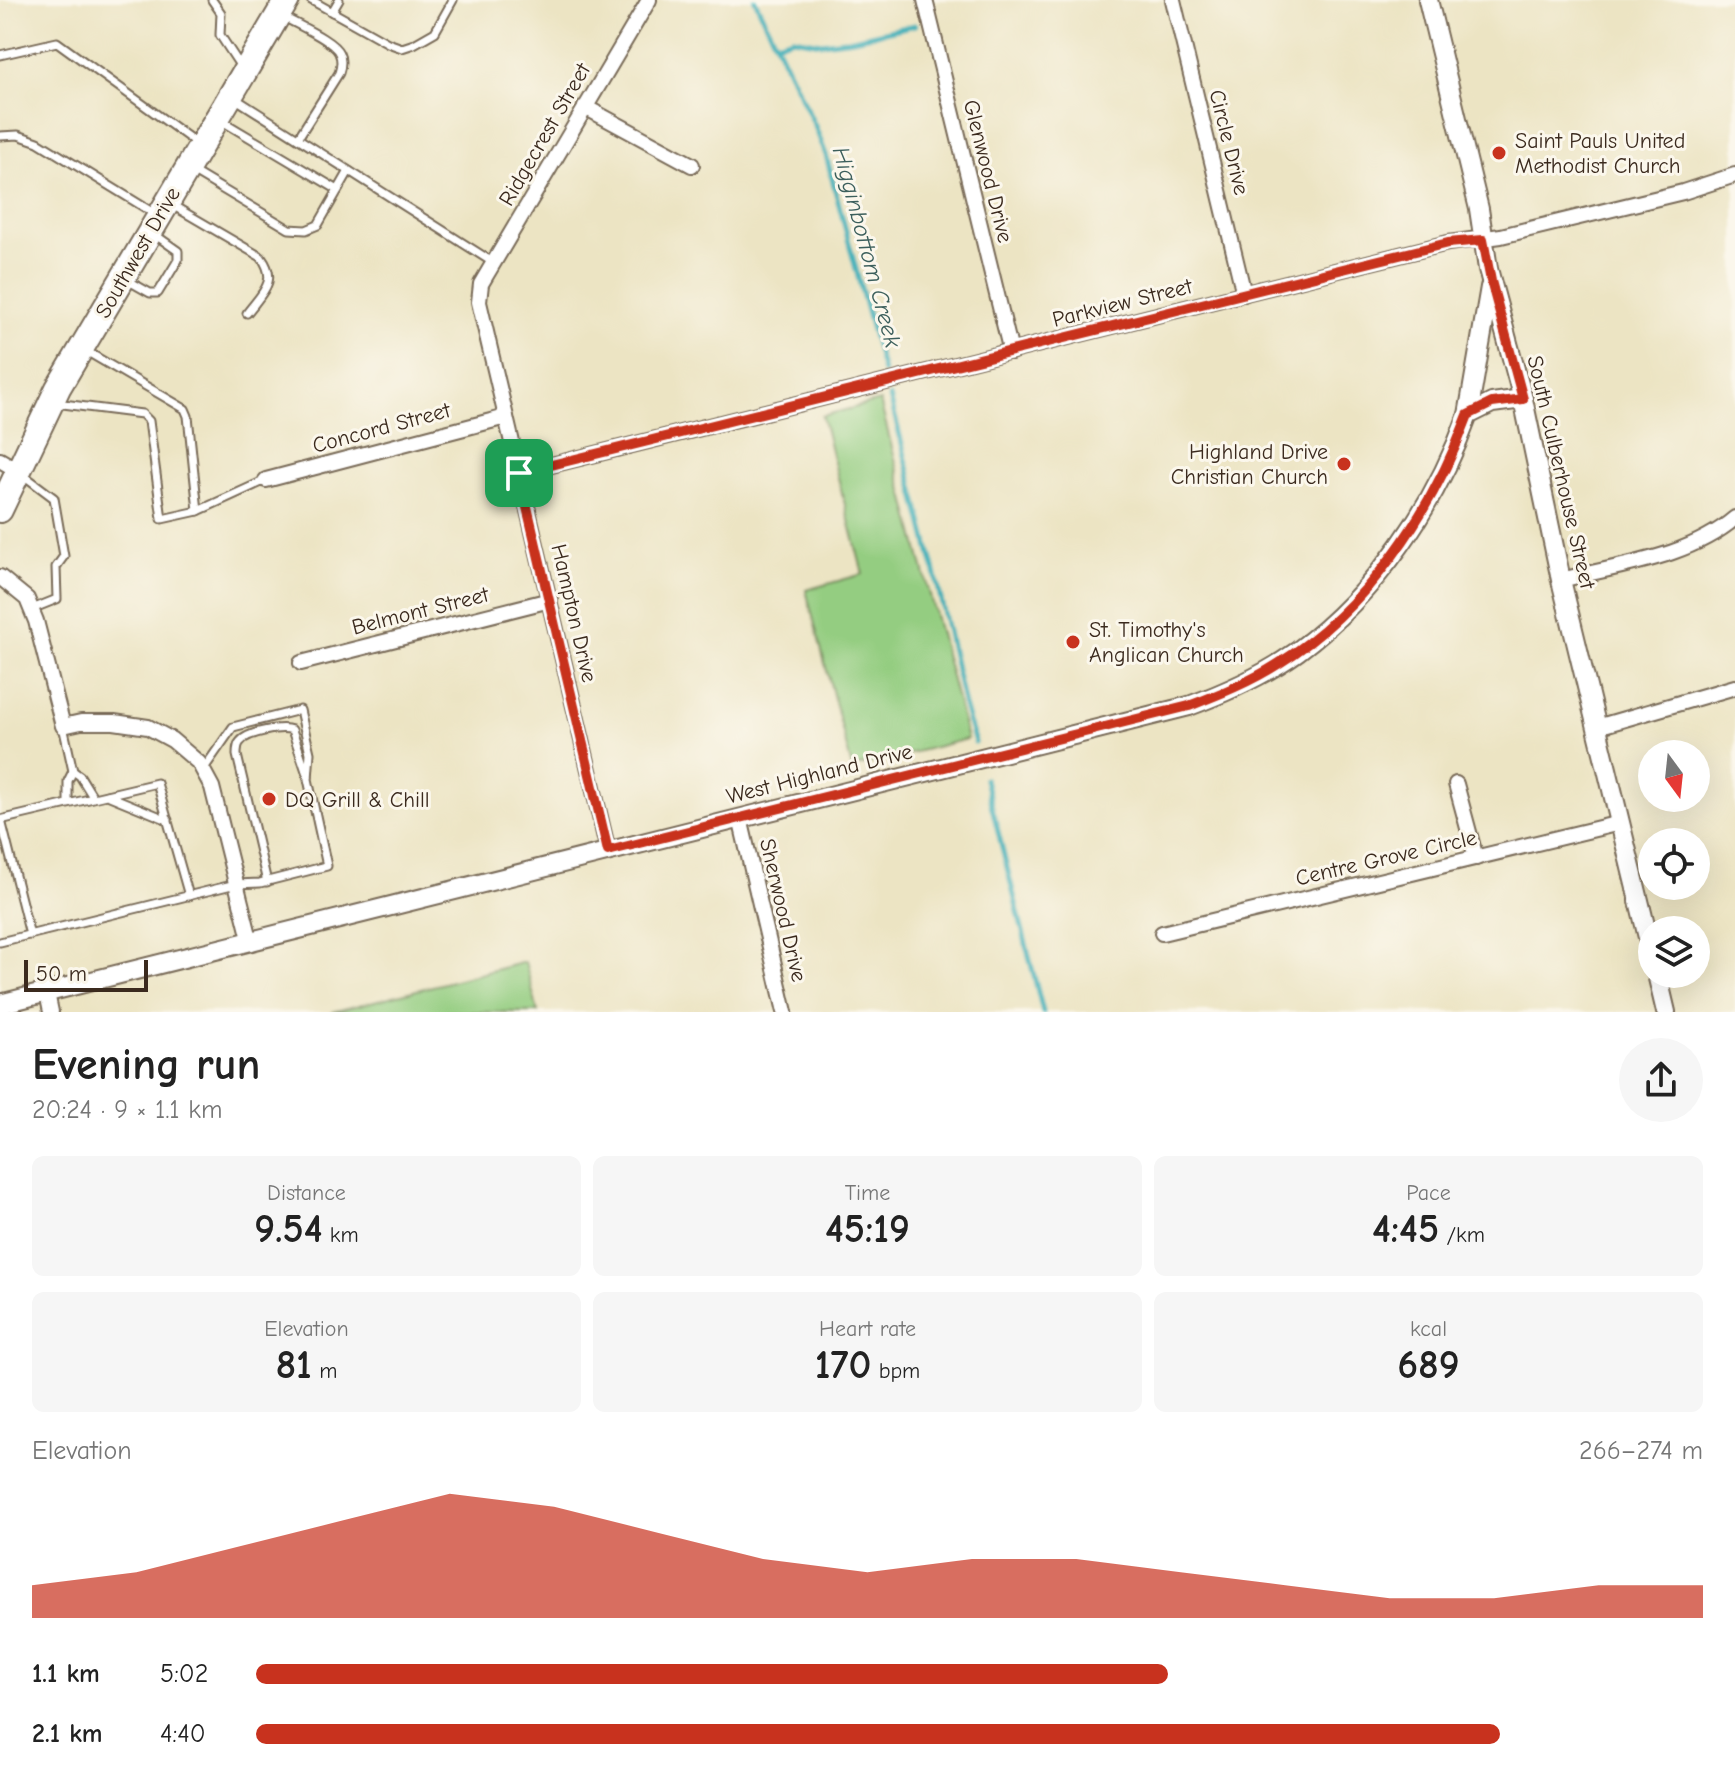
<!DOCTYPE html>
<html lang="en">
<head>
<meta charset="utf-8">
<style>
  body { margin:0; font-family:"Comic Neue",sans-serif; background:#f6f6f6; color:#222; height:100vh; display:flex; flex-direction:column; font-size:30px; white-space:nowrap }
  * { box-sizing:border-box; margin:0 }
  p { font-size:26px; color:#767676 }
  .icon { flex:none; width:44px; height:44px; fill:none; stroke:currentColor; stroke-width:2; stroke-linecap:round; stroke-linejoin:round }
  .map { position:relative; height:1012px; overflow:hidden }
  .panel { display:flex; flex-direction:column; background:#fff; flex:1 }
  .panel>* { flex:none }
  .needle { width:52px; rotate:165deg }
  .tools { position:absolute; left:1638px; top:740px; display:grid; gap:16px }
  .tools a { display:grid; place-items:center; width:72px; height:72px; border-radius:50%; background:#fff; box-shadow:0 8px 32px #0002; font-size:40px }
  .scale { position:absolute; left:24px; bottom:20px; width:124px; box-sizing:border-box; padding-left:8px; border:4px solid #3b2a1e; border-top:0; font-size:22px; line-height:28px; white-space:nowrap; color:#3b2a1e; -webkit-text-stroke:6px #fbf7ec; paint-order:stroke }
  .pin { position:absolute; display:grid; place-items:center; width:68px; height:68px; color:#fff; margin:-34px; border-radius:16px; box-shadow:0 4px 12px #0006 }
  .round { display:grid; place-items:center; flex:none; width:84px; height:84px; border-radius:42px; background:#f6f6f6 }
  .summary { display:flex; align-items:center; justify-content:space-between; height:136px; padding:0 32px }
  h1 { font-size:44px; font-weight:700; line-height:60px }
  .stats { display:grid; grid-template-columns:repeat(3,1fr); gap:12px; height:136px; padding:8px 32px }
  .stats div { display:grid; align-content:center; border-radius:12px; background:#f6f6f6; text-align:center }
  .stats b { font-size:40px; font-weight:700 }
  .stats small { font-size:22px; font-weight:400 }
  .stats p { font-size:22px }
  .chart { height:224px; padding:16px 32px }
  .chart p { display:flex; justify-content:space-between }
  .chart svg { width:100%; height:144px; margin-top:8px; fill:#c8321e; opacity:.7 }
  ul { padding:0 32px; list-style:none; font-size:26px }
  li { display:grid; grid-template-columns:128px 96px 1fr; align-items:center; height:60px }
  li i { height:20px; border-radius:10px; background:#c8321e }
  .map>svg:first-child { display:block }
</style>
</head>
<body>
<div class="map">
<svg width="1735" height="1012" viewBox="0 0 1735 1012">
  <rect width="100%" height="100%" fill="#fbf7ec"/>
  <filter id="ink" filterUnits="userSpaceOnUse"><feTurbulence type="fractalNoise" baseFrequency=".0125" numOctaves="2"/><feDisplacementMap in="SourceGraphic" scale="16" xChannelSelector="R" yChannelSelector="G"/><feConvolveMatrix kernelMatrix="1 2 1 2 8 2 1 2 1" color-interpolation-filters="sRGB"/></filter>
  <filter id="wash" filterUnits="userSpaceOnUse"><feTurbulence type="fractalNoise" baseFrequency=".006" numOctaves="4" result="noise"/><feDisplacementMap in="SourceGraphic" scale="32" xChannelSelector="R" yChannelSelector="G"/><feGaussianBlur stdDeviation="1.8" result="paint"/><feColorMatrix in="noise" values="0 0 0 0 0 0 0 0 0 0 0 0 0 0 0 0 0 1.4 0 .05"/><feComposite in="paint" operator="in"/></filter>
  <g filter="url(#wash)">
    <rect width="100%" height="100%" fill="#ece4c3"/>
    <!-- green -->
    <g fill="#94cd81" stroke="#687c50" stroke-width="2">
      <path d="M 880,401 L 967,739 L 852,768 L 806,590 L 863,574 L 822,416 Z"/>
      <path d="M 525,962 L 538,1012 L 332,1012 Z"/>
    </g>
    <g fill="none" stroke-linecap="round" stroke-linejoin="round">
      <!-- stream -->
      <g stroke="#3eafb8" stroke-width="5">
        <path d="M 755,0 L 815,126 L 826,155 L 883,372"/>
        <path d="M 776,43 L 793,38 L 821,43 L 853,39 L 915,25"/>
        <path d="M 890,397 L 935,572 L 964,706 L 975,742"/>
        <path d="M 985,779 L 1043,1012"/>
      </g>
    </g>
  </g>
  <g filter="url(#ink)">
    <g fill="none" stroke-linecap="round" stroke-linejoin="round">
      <defs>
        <g id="service">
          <path d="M 212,0 L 221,13 L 220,35 L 241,67"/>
          <path d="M 311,0 L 388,43 L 402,48 L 414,44 L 435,32 L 453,0"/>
          <path d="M 332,12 L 339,0"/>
          <path d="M 284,17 C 297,25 333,40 339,53 C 342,59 341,67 339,73 L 298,138"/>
          <path d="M 0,55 L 57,42 L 199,145"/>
          <path d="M 236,99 L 494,263"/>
          <path d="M 222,121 L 338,190"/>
          <path d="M 0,136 L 18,135 L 38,142 L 157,215"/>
          <path d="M 192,171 L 289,229 L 306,230 L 318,225 L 349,171"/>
          <path d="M 172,205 L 261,257 C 279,281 262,293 247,313"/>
          <path d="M 127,280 L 150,293 L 158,293 L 178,260 L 178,251 L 154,234"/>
          <path d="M 86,351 L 185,409 L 188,416 L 198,511 L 266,480"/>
          <path d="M 55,403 L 142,414 L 149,421 L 162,519 L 198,511"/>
          <path d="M 22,474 L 54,498 L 64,556 L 56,567 L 57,599 L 32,609"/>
          <path d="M 63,726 L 73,771 L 80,776 L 93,797"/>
          <path d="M 107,795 L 168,820"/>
          <path d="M 68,803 L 68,781 L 73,771"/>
          <path d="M 0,820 L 157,783 L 189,896"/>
          <path d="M 1,820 L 30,935"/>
          <path d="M 267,882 L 237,755 C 237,750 237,745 240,742 C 248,732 281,726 292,730 L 308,777"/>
          <path d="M 0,942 L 236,884 L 260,883 L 327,866 L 308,779 L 310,753 L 300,710 L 233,727 L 203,770"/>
        </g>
        <g id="minor">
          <path d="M 925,0 L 1011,352"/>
          <path d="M 1173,0 L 1244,294"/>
          <path d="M 585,107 L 692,165"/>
          <path d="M 0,460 L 17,470"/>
          <path d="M 519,473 L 1448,243 L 1501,236 L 1683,192 L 1735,175"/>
          <path d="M 266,480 L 506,417"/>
          <path d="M 0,577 L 27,599 L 36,621 L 63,726 L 81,722 L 114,722 L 148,727 L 172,740 L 199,763 L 212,787 L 251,943"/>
          <path d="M 1561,580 C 1620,565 1688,558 1735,518"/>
          <path d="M 301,663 L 550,600"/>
          <path d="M 1597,727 L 1735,687"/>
          <path d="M 1456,784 L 1476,858"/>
          <path d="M 740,818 L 785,1012"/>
          <path d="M 608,851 L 479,302 L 481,284 L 649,0"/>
          <path d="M 1162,933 L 1620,823"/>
          <path d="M 47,993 L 51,1012"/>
        </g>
        <g id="tertiary">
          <path d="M 1428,0 L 1479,209 L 1488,269 L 1523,399 L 1561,580 L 1652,954"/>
          <path d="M 1468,415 L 1490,287"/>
          <path d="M 1657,974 L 1666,1012"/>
          <path d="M 0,1004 L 1189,706 C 1227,692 1265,675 1298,651 C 1376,593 1435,506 1468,415 L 1492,403 L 1523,399"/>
        </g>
        <path id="primary" d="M 0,510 L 58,388 L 287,0"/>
      </defs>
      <!-- service casing -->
      <use href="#service" stroke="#796b58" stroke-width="11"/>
      <!-- minor casing -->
      <use href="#minor" stroke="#796b58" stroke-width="18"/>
      <!-- tertiary casing -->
      <use href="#tertiary" stroke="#796b58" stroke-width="22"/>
      <!-- primary casing -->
      <use href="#primary" stroke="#796b58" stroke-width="28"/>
      <!-- service -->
      <use href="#service" stroke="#fff" stroke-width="7"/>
      <!-- minor -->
      <use href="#minor" stroke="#fff" stroke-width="14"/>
      <!-- tertiary -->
      <use href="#tertiary" stroke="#fff" stroke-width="18"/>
      <!-- primary -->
      <use href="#primary" stroke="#fff" stroke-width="24"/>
    </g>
  </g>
  <g fill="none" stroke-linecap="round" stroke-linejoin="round" filter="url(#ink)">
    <defs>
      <path id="route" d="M 1483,240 L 1491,281 L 1523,399 L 1492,403 L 1468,415 C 1432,512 1367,609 1278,664 C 1250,682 1220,694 1189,706 L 608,851 L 519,473 L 1448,243 Z"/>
    </defs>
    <!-- route casing -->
    <use href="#route" stroke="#fff" stroke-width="16"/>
    <!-- route -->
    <use href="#route" stroke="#c8321e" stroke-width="10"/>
  </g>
  <!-- markers -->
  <g fill="#c8321e" stroke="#fbf7ec" stroke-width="3">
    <circle cx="1499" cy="153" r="8"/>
    <circle cx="1344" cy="464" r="8"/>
    <circle cx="1073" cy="642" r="8"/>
    <circle cx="269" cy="799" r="8"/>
  </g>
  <g text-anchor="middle" stroke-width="6" stroke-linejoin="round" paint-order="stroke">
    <!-- street labels -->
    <g font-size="22" fill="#3b2a1e" stroke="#fbf7ec">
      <text transform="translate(544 134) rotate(-60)" y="8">Ridgecrest Street</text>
      <text transform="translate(1230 142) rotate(76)" y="8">Circle Drive</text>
      <text transform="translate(989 171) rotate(76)" y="8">Glenwood Drive</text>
      <text transform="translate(137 252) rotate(-60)" y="8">Southwest Drive</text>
      <text transform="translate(1122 302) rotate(-14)" y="8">Parkview Street</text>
      <text transform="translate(381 427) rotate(-15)" y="8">Concord Street</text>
      <text transform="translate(1562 472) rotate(77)" y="8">South Culberhouse Street</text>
      <text transform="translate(420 610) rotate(-14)" y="8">Belmont Street</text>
      <text transform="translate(575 613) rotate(77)" y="8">Hampton Drive</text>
      <text transform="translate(819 773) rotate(-14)" y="8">West Highland Drive</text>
      <text transform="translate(1386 857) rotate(-13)" y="8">Centre Grove Circle</text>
      <text transform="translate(784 910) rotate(77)" y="8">Sherwood Drive</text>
    </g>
    <!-- poi labels -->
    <g font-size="22" fill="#3b2a1e" stroke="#fbf7ec" text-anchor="start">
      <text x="1515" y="148">Saint Pauls United<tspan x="1515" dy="25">Methodist Church</tspan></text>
      <text x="1328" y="459" text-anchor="end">Highland Drive<tspan x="1328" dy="25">Christian Church</tspan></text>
      <text x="1089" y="637">St. Timothy's<tspan x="1089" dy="25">Anglican Church</tspan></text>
      <text x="285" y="807">DQ Grill &amp; Chill</text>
    </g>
    <!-- water labels -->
    <g font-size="24" font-style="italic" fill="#3c5f5c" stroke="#fbf7ec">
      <text transform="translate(867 247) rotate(75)" y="8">Higginbottom Creek</text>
    </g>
  </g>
</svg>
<div class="tools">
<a><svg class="needle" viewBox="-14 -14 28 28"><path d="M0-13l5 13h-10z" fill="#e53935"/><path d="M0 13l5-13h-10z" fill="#767676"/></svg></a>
<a><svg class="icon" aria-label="locate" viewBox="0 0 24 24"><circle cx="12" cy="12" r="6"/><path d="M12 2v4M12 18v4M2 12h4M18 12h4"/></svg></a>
<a><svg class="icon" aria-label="layers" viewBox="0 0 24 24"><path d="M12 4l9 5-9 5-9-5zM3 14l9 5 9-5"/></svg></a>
</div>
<div class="scale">50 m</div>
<div class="pin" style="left:519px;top:473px;background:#1e9e55"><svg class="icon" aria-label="arrive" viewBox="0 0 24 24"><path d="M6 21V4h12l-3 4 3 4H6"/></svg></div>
</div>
<section class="panel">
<div class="summary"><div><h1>Evening run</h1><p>20:24 · 9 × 1.1 km</p></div><a class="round"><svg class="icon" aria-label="share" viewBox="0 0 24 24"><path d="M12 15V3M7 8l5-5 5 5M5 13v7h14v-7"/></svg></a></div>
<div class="stats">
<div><p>Distance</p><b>9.54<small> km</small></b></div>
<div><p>Time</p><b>45:19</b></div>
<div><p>Pace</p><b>4:45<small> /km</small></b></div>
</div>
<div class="stats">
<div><p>Elevation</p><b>81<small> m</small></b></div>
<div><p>Heart rate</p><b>170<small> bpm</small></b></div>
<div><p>kcal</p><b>689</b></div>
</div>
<div class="chart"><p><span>Elevation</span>266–274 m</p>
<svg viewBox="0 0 160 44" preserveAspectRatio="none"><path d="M0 44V34L10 30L20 22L30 14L40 6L50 10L60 18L70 26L80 30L90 26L100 26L110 30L120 34L130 38L140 38L150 34L160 34V44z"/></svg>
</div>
<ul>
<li><b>1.1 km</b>5:02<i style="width:63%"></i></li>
<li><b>2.1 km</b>4:40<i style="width:86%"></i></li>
</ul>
</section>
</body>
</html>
